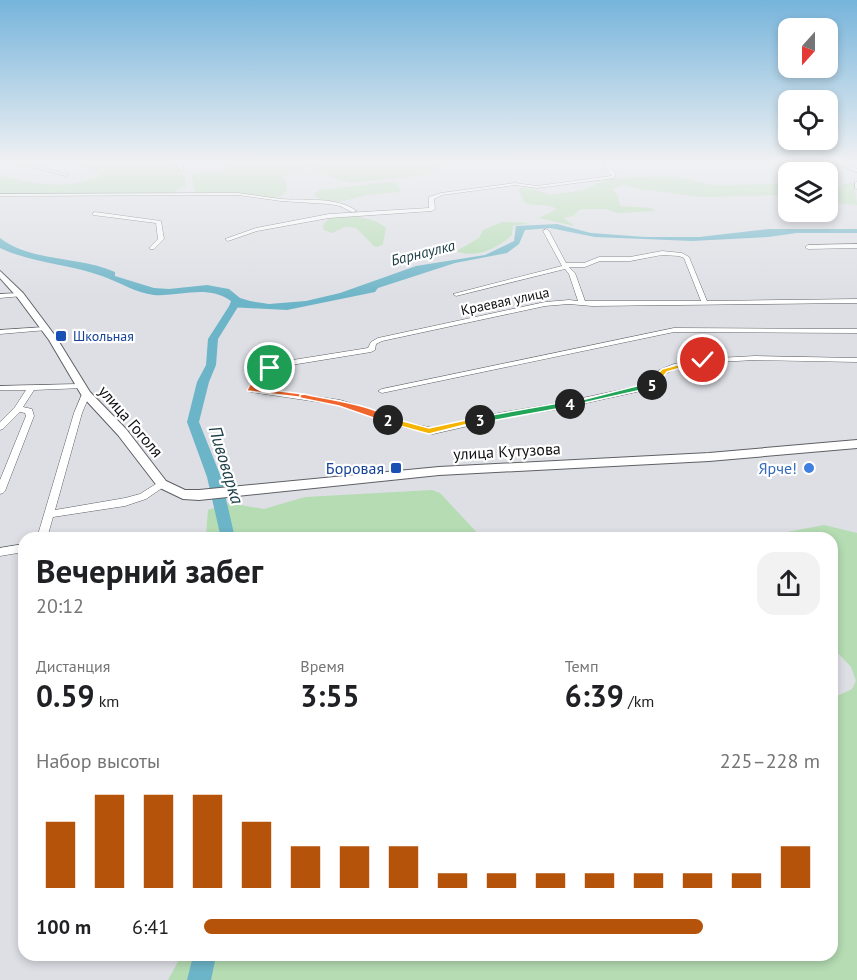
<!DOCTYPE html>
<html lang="ru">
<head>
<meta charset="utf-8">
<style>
  body { margin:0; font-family:"PT Sans",sans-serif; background:#f2f2f2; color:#202124; height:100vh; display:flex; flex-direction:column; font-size:22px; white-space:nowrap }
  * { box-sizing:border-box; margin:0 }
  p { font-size:20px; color:#757577 }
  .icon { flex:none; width:33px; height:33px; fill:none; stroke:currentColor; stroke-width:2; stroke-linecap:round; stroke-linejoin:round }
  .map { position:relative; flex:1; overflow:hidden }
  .drawer { position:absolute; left:18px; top:532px; width:820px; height:429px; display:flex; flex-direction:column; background:#fff; border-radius:18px; box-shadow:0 3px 9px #0003 }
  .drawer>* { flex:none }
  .needle { width:39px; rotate:201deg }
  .controls { position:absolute; left:778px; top:18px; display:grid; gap:12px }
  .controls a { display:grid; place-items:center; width:60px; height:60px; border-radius:12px; background:#fff; box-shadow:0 3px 9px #0003; font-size:30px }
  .pin { position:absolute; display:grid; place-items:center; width:51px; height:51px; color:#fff; margin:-26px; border:3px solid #fff; border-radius:50%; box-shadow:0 2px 6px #0007 }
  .km { position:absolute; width:30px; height:30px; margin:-15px; border-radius:50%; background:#222; color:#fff; font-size:16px; line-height:30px; text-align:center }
  .round { display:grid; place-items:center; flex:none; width:63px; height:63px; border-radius:18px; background:#f2f2f2 }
  .head { display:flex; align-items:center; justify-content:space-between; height:102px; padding:0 18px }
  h1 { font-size:33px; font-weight:600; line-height:45px }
  .figures { display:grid; grid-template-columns:repeat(3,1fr); gap:9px; height:102px; padding:6px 18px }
  .figures div { display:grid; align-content:center }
  .figures b { font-size:30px; font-weight:600 }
  .figures small { font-size:16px; font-weight:400 }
  .figures p { font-size:16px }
  .chart { height:168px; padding:12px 18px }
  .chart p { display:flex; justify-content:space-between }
  .chart svg { width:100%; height:108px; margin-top:6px; stroke:#b45309; stroke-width:6 }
  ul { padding:0 18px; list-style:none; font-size:20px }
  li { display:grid; grid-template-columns:96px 72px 1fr; align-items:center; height:45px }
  li i { height:15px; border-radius:8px; background:#b45309 }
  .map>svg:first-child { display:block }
</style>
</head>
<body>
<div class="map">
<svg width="857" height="980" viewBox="0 0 857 980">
  <rect width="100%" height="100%" fill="#dedfe5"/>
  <!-- green -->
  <g fill="#b5dcb3">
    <path d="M 86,162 L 174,162 L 185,177 L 186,185 L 173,193 L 85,193 L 16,196 L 0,195 L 0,175 C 29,184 74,191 100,175 L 86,168 Z"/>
    <path d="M 246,162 L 443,162 L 438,164 L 433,171 L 427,175 L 350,183 L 316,172 L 313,170 L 314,166 L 311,166 L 283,177 L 287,185 L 286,192 L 281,196 L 273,198 L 195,193 L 191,173 L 213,172 Z"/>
    <path d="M 674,176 L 712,185 L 789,184 L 789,195 L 701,197 L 641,189 L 624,185 L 612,189 L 618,196 L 620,206 L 651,208 L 655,211 L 617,213 L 606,209 L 580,209 L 573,216 L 563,218 L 575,226 L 539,218 L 557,209 C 547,203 536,207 525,203 L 519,191 L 521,188 L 533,189 L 550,195 L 585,190 L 600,182 L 614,178 Z"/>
    <path d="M 387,182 L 396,183 L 401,191 C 390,194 378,193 367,195 C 348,199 333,207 315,196 L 315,193 L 320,190 Z"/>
    <path d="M 851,182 L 854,183 L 857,205 L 828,202 L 828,190 Z"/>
    <path d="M 344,216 C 359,217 375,218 386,228 L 383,244 L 378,247 L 374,246 L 356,228 L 345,227 L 332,233 L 324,230 L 323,226 C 327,217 335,217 344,216 Z"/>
    <path d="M 502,222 L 529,223 L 513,226 L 512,235 C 497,248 478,258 458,252 L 458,250 L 479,238 L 483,230 Z"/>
    <path d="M 432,490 L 440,493 L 482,538 L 217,538 L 206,535 L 208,510 L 229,503 L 264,509 L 305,497 Z"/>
    <path d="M 824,525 L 857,533 L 857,980 L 168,980 L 181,956 L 832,956 L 833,698 L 852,689 L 856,681 L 851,667 L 833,648 L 832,538 L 755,538 Z"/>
  </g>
  <!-- water -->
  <path fill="#6cb4c7" d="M 557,224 L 591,233 L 645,237 L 699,237 L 769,229 L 857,229 L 857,233 L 797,233 L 768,237 L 692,241 L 595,237 L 550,228 L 525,230 L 519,244 L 507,253 L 455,263 L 378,288 L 375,292 L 287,310 L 229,307 L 231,301 C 206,284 181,297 154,295 C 136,293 119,282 102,276 C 68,264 32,263 0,248 L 0,238 C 31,262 79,256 115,272 L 115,276 L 154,288 L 169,289 L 207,285 L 229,289 L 240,298 L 250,301 L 269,304 L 306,301 L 340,293 L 416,266 L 485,255 L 514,241 L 516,226 Z"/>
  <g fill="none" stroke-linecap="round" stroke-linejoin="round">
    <!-- river -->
    <g fill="#6cb4c7" fill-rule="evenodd">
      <path d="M 233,300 L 241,302 L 218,339 L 216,365 L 209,382 L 199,422 L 221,477 L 235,538 L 221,538 L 207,477 L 187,422 L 197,382 L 206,365 L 208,339 Z"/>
      <path d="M 193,956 L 216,956 L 211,980 L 187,980 Z"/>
    </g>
    <defs>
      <g id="minor">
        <path d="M 11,162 L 17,162 L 69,175 L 67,176 Z"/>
        <path d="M 175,162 L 179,162 L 184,170 L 180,170 Z"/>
        <path d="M 602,162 L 606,162 L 616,174 L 614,178 L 537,188 L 515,185 L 442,195 L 434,199 L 435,209 L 432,211 L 329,218 L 257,231 L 228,241 L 225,239 L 256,228 L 329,214 L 429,208 L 429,197 L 441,193 L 515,183 L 537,186 L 611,176 L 612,175 Z"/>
        <path d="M 833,162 L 838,162 L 857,169 L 857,172 Z"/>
        <path d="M 855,182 L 857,182 L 857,189 L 855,188 Z"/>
        <path d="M 238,193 C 252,195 267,197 281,199 C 307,201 335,196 357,211 L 352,212 L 340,206 L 329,204 L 281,201 L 238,195 L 0,196 L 0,194 Z"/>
        <path d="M 95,212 L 161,221 L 164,239 L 154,249 L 150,249 L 150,247 L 158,239 L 156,223 L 93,215 L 93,213 Z"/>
        <path d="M 546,229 L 549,231 L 566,263 L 584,263 L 599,257 L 630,257 L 662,251 L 682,253 L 689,257 L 707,301 L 857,299 L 857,303 L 592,306 L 569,304 L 545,306 L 382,341 L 376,344 L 375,350 L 371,352 L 279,367 L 262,377 L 256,388 L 340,400 L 386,414 L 399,421 L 433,428 L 499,413 L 559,403 L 648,384 L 659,370 L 674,364 L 699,359 L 755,356 L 857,358 L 857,362 L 755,360 L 699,363 L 679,367 L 665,374 L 654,388 L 559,409 L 499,419 L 433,434 L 394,425 L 380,418 L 339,405 L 251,392 L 247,390 L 256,374 L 274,363 L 368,348 L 371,342 L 378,338 L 545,302 L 569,300 L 578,301 L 569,274 L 565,269 L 456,296 L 453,294 L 562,266 L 543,231 ZM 662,255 L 679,256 L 684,258 L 701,301 L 585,301 L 575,273 L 569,267 L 585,267 L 600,261 L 630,261 Z"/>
        <path d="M 857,244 L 857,248 L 808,249 L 805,247 L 808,245 Z"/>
        <path d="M 20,293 L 23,295 L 22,296 L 0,298 L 0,294 Z"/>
        <path d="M 45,327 L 48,329 L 47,330 L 0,334 L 0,330 Z"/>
        <path d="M 674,328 L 857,329 L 857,333 L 674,332 L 382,393 L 378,391 L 382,389 Z"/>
        <path d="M 80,384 L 84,386 L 83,388 L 34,390 L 23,407 L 32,409 L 34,416 L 5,491 L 3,493 L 0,494 L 0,480 L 26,416 L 25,413 L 20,412 L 3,429 L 0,430 L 0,422 L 15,407 L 26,390 L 0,390 L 0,386 Z"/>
        <path d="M 83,392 L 86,392 L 90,394 L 82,413 L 55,510 L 125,498 L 140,494 L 159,482 L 162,481 L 166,484 L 165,486 L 146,499 L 125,506 L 53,517 L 47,538 L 37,538 L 74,413 Z"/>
        <path d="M 24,544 L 24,552 L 0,556 L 0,548 Z"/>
      </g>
      <path id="major" d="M 0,271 L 23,293 L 56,337 L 90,392 L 126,429 L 166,481 L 185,490 L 199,490 L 439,467 L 709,453 L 857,440 L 857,448 L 709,461 L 439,475 L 199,500 L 183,499 L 158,487 L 118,435 L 82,396 L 49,340 L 17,297 L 0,278 Z"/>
    </defs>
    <!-- minor casing -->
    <use href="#minor" stroke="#5e6064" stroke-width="1"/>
    <!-- major casing -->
    <use href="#major" stroke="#5e6064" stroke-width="2"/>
    <!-- minor -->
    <use href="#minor" fill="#fff" fill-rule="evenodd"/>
    <!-- major -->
    <use href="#major" fill="#fff" fill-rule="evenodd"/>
  </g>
  <!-- sky -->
  <linearGradient id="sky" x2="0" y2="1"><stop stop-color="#76b4db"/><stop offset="0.54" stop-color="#f0f1f3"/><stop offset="1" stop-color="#f0f1f3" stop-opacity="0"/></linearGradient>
  <rect width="857" height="299" fill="url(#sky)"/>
  <!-- split-1 -->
  <path fill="#f0652b" stroke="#fff" stroke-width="1.5" d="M 267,367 L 274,368 L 262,378 L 256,388 L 303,394 L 306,395 L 306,398 L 248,391 L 247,390 L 256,374 Z"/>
  <!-- split-2 -->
  <path fill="#f0652b" stroke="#fff" stroke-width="1.5" d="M 303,394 C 323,398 379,406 392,420 L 388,423 L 339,406 L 300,398 L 300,395 Z"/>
  <!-- split-3 -->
  <path fill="#f5b400" stroke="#fff" stroke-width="1.5" d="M 388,417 L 429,428 L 480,417 L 484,420 L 429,434 L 385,422 L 385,418 Z"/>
  <!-- split-4 -->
  <path fill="#22a559" stroke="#fff" stroke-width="1.5" d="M 570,401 L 574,404 L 573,406 L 480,423 L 475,420 L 480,417 Z"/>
  <!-- split-5 -->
  <path fill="#22a559" stroke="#fff" stroke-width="1.5" d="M 652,382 L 655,383 L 655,387 L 570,406 L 566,404 Z"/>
  <!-- split-6 -->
  <path fill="#f5b400" stroke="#fff" stroke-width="1.5" d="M 700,359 L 707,360 L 667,372 L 655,387 L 648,385 L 662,369 Z"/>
  <!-- markers -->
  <g fill="#1a4fb4" stroke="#fff" stroke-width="2">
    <rect x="55" y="330" width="12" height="12" rx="3"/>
    <rect x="390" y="462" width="12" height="12" rx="3"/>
  </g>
  <circle fill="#3f7fe0" stroke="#fff" stroke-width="2" cx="809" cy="468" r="6"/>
  <g text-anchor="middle" stroke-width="4.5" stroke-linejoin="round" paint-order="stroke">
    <!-- far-street labels -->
    <g font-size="14" fill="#101012" stroke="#fff">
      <text transform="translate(505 301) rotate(-12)" y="5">Краевая улица</text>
    </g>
    <!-- far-transit labels -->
    <g font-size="14" fill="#164399" stroke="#fff" text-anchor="start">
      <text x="73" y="341">Школьная</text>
    </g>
    <!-- far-water labels -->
    <g font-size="15" font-style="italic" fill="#1e4049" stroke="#fff">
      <text transform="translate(423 253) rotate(-14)" y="5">Барнаулка</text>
    </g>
    <!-- street labels -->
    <g font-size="16" fill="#101012" stroke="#fff">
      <text transform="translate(131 421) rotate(49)" y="6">улица Гоголя</text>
      <text transform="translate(507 451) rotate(-3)" y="6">улица Кутузова</text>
    </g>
    <!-- transit labels -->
    <g font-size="16" fill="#164399" stroke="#fff" text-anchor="end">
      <text x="384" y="474">Боровая</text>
    </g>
    <!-- shop labels -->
    <g font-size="16" fill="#366cbe" stroke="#fff" text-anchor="end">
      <text x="797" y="474">Ярче!</text>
    </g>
    <!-- water labels -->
    <g font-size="18" font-style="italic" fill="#1e4049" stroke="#fff">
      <text transform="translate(226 465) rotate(73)" y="6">Пивоварка</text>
    </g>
  </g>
</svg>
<div class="controls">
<a><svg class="needle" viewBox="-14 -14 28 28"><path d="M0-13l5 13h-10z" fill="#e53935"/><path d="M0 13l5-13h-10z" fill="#757577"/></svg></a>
<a><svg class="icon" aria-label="locate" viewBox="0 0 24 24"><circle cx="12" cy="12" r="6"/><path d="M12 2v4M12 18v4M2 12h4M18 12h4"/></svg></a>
<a><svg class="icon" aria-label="layers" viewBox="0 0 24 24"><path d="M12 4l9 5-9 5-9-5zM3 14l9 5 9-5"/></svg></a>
</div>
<div class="pin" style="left:270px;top:368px;background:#1e9e55"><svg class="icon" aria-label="arrive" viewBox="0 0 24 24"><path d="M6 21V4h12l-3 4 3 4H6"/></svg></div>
<div class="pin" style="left:703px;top:360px;background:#d93025"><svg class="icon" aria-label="check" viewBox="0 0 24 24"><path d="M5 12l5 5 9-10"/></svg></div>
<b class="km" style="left:388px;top:420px">2</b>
<b class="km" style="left:480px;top:420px">3</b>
<b class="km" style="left:570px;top:404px">4</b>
<b class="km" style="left:652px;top:385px">5</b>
<section class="drawer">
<div class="head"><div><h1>Вечерний забег</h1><p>20:12</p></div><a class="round"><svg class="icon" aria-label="share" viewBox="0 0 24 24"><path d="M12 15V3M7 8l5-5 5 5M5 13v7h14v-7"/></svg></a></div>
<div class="figures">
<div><p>Дистанция</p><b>0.59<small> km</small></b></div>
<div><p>Время</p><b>3:55</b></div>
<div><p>Темп</p><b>6:39<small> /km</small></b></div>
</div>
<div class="chart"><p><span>Набор высоты</span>225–228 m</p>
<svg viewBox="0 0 160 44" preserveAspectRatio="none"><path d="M5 44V17M15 44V6M25 44V6M35 44V6M45 44V17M55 44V27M65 44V27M75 44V27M85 44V38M95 44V38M105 44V38M115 44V38M125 44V38M135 44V38M145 44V38M155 44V27"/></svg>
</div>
<ul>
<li><b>100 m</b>6:41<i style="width:81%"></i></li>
</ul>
</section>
</div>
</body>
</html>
